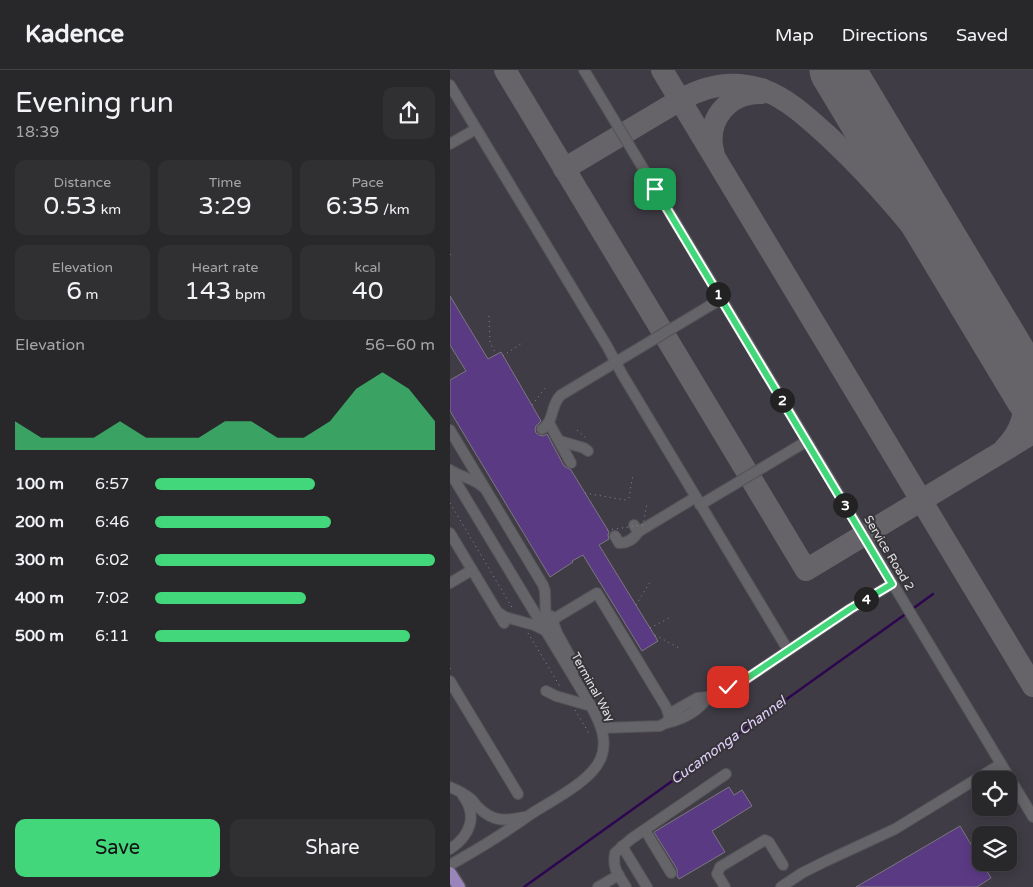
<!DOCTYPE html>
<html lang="en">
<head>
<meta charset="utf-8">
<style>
  body { margin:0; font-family:"Varela Round",sans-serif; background:#302f32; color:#f1f3f6; height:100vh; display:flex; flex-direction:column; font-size:19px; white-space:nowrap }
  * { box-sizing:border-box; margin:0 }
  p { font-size:16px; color:#a5a5a8 }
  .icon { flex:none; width:28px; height:28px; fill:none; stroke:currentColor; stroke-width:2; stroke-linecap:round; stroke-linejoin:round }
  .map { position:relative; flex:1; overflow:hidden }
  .details { display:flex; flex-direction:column; background:#28272a; width:450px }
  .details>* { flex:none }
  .buttons { position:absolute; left:522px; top:701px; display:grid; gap:10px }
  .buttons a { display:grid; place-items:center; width:45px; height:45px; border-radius:10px; background:#28272a; box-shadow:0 2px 12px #0003,0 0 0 1px #444447; font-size:25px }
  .pin { position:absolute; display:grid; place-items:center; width:42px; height:42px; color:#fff; margin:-21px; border-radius:10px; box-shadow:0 2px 8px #0006 }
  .km { position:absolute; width:25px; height:25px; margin:-12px; border-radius:50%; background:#222; color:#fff; font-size:14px; line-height:25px; text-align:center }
  .round { display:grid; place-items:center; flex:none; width:52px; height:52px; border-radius:10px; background:#302f32 }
  .head { display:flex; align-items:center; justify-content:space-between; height:85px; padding:0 15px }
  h1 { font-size:28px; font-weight:600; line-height:38px }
  .figures { display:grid; grid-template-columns:repeat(3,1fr); gap:8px; height:85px; padding:5px 15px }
  .figures div { display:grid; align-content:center; border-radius:10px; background:#302f32; text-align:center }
  .figures b { font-size:25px; font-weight:600 }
  .figures small { font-size:14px; font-weight:400 }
  .figures p { font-size:14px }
  .chart { height:140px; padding:10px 15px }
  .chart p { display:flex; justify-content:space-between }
  .chart svg { width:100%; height:90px; margin-top:5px; fill:#43d77b; opacity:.7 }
  .primary-button { display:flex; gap:10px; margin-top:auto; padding:10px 15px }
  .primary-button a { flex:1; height:58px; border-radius:10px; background:#43d77b; color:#111; font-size:20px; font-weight:600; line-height:58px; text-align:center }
  .primary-button a+a { background:#302f32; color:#f1f3f6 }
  ul { padding:0 15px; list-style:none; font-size:16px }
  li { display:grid; grid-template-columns:80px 60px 1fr; align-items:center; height:38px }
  li i { height:12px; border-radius:6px; background:#43d77b }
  header { display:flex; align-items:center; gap:30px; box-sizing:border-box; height:70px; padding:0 25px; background:#28272a; border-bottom:1px solid #444447 }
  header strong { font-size:24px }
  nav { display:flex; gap:28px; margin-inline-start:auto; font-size:18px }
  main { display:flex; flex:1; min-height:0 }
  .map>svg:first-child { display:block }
</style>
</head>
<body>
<header>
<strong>Kadence</strong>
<nav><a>Map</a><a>Directions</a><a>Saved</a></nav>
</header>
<main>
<section class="details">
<div class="head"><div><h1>Evening run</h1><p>18:39</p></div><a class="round"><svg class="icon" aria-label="share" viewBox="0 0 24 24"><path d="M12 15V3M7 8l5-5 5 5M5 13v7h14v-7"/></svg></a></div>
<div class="figures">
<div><p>Distance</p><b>0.53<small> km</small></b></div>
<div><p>Time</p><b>3:29</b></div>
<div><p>Pace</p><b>6:35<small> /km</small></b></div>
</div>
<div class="figures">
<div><p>Elevation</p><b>6<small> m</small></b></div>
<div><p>Heart rate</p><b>143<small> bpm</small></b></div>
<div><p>kcal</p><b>40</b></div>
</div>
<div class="chart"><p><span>Elevation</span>56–60 m</p>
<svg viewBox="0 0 160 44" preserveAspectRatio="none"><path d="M0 44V30L10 38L20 38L30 38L40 30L50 38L60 38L70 38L80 30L90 30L100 38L110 38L120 30L130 14L140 6L150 14L160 30V44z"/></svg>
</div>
<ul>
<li><b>100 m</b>6:57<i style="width:57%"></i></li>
<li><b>200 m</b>6:46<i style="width:63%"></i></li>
<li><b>300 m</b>6:02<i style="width:100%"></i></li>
<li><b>400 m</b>7:02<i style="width:54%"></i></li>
<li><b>500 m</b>6:11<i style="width:91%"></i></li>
</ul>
<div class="primary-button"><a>Save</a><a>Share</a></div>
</section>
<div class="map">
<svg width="583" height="817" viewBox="0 0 583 817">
  <rect width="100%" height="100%" fill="#363438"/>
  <!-- built -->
  <path fill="#403c46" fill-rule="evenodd" d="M 0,0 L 583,0 L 583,817 L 16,817 L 0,792 ZM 531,710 L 559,710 L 559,738 L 531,738 ZM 531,765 L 559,765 L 559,792 L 531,792 Z"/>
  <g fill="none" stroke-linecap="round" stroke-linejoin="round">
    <!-- stream -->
    <g stroke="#2d0650" stroke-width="2.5">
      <path d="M 461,540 L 483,524"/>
      <path d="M 74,817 L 457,543"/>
    </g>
    <!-- taxiway -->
    <g stroke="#666468" stroke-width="22">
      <path d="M 55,0 L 356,500 L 583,363"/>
      <path d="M 212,0 L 583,616"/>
      <path d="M 264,85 C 254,52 277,22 312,23"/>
      <path d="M 114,99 L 230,30 C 256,15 285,10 314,20 C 338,29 359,49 378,66 C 450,133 506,211 562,291 L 575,305 L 583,311"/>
      <path d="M 555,378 C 570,363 578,342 573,321 C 571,312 567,303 564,295"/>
    </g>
    <!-- runway -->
    <path stroke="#666468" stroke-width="55" d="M 387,0 L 583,326"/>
  </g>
  <!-- building -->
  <g fill="#5b3a84" stroke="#7a787d">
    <path d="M 0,226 L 38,289 L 51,282 L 91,351 L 86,356 L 85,360 L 86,363 L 89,365 L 93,366 L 97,364 L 114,396 L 121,400 L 159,462 L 158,465 L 159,469 L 149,475 L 208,571 L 192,581 L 133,485 L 122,491 L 123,492 L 100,507 L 0,341 L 0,310 L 16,301 L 0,275 Z"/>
    <path d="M 279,717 L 284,725 L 292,720 L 302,736 L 262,761 L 275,782 L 229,809 L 227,806 L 227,799 L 204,762 Z"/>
    <path d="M 510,756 L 541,808 L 527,817 L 406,817 Z"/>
  </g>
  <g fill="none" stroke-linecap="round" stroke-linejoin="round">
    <defs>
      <g id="minor">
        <path d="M 134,0 L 583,747"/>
        <path d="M 0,15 L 157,276 L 172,304 L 338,580"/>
        <path d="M 0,74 L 26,59"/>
        <path d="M 99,353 L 121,393"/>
        <path d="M 92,359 C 105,351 100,335 111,325 L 271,229"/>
        <path d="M 0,360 L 93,515 L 95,521 L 96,558"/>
        <path d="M 110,371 L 134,378 L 138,381"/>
        <path d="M 0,400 C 10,407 24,408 33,417"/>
        <path d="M 0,402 L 141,636 C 150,653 159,671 150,690 C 140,712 101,731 81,744 C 75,748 69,753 62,757 C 42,771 21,783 0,795"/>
        <path d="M 250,435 L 357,371"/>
        <path d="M 188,462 L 246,427"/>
        <path d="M 0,463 L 54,553"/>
        <path d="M 165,466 L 169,473 C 178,473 184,469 188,462 L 184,455"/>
        <path d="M 0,513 L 22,500"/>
        <path d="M 49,543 L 55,547 L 84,555 L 96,561"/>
        <path d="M 101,546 L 107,563 L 122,590 L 123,604"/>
        <path d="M 102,550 L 147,523 L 216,637 C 220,647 221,651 210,656 L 152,658"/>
        <path d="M 0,611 L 68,724"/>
        <path d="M 96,621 L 106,626 L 141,636"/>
        <path d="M 258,627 L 272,619 L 293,611 L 400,539 L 442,514"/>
        <path d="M 217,653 C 234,649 248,642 258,627 L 247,628 L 219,644"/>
        <path d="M 0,717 C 7,720 15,724 21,729 C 24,732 26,736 29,738 C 43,752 56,751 74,747"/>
        <path d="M 195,760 L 221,803"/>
        <path d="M 172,776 L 197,817"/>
        <path d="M 0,779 C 20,766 28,746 13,726"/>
        <path d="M 148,817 L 169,805"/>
        <path d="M 176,817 C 168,804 162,798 165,783 L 181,769 L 276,704"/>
        <path d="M 275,817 L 267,804 L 270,797 L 315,770 L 319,772 L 333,795"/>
        <path d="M 331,817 L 352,803 L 376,791 L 445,759 L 551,694"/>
      </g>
      <path id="major" d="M 0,803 L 9,817"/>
    </defs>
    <!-- minor casing -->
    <use href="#minor" stroke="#545357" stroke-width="12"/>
    <!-- major casing -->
    <use href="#major" stroke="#545357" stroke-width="15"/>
    <!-- path -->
    <g stroke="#89888b" stroke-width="1" stroke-dasharray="1 4" stroke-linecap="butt">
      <path d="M 0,185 L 2,183"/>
      <path d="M 39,246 L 40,273 L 46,284"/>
      <path d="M 53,286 L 72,273"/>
      <path d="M 82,335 L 96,317"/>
      <path d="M 127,360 L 136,368"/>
      <path d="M 135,423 L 175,430 L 179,428 L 183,404"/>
      <path d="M 0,433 L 63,539"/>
      <path d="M 186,535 L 200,512"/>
      <path d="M 200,558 L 221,547"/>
      <path d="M 78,563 L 111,618"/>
      <path d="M 205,565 L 231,579"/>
      <path d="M 0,598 L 3,602"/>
      <path d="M 125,640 L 140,665"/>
    </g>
    <!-- minor -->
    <use href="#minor" stroke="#656468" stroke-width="10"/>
    <!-- major -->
    <use href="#major" stroke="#9a85bb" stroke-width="12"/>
    <!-- path-bridge -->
    <path stroke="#89888b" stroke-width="1" stroke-dasharray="1 4" stroke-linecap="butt" d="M 157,460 L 193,455 L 197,434"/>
  </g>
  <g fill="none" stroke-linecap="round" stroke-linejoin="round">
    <defs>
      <path id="route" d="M 205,119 L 442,514 L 400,539 L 293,611 L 278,617"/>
    </defs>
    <!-- route casing -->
    <use href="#route" stroke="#fff" stroke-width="10"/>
    <!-- route -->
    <use href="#route" stroke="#43d77b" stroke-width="6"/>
  </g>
  <g text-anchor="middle" stroke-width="4" stroke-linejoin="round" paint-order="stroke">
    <!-- street labels -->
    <g font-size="12" fill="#e1e1e3" stroke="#363438">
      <text transform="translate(439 483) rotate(59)" y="4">Service Road 2</text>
      <text transform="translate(143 617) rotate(61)" y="4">Terminal Way</text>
    </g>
    <!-- water labels -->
    <g font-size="14" font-style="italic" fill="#e3d3fe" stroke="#363438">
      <text transform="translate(278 670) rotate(-36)" y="5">Cucamonga Channel</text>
    </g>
  </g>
</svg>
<div class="buttons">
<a><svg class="icon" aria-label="locate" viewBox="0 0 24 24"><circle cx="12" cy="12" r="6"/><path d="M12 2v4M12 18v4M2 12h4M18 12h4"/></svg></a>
<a><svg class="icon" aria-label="layers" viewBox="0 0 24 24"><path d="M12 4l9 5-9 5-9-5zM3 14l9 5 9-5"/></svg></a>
</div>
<div class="pin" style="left:205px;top:119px;background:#1e9e55"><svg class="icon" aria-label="arrive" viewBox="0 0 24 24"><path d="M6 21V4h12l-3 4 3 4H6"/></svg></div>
<div class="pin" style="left:278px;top:617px;background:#d93025"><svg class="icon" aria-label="check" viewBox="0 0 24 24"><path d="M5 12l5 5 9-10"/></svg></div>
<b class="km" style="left:268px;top:224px">1</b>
<b class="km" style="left:332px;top:330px">2</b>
<b class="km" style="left:395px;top:435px">3</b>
<b class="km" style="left:416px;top:529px">4</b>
</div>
</main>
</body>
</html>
